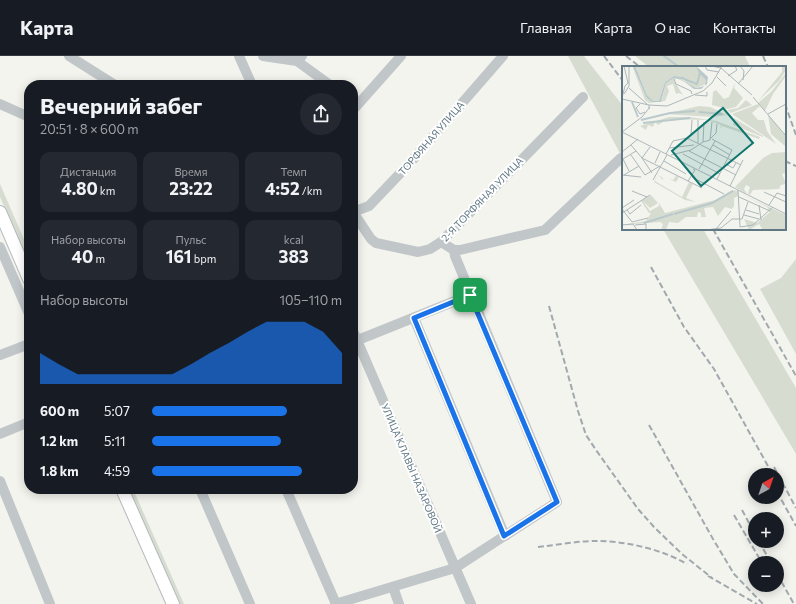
<!DOCTYPE html>
<html lang="ru">
<head>
<meta charset="utf-8">
<style>
  body { margin:0; font-family:Commissioner,sans-serif; background:#242831; color:#f1f3f6; height:100vh; display:flex; flex-direction:column; font-size:15px; white-space:nowrap }
  * { box-sizing:border-box; margin:0 }
  p { font-size:13px; color:#9ea1a6 }
  .icon { flex:none; width:22px; height:22px; fill:none; stroke:currentColor; stroke-width:2; stroke-linecap:round; stroke-linejoin:round }
  .map { position:relative; flex:1; overflow:hidden }
  .sheet { position:absolute; left:24px; top:24px; width:334px; height:414px; display:flex; flex-direction:column; background:#171b24; border-radius:16px; box-shadow:0 2px 10px #0003 }
  .sheet>* { flex:none }
  .needle { width:26px; rotate:40deg }
  .tools { position:absolute; left:748px; top:412px; display:grid; gap:8px }
  .tools a { display:grid; place-items:center; width:36px; height:36px; border-radius:50%; background:#171b24; box-shadow:0 2px 10px #0003; font-size:20px }
  .pin { position:absolute; display:grid; place-items:center; width:34px; height:34px; color:#fff; margin:-17px; border-radius:8px; box-shadow:0 2px 6px #0006 }
  .round { display:grid; place-items:center; flex:none; width:42px; height:42px; border-radius:21px; background:#242831 }
  .overview { display:flex; align-items:center; justify-content:space-between; height:68px; padding:0 16px }
  h1 { font-size:22px; font-weight:700; line-height:30px }
  .metrics { display:grid; grid-template-columns:repeat(3,1fr); gap:6px; height:68px; padding:4px 16px }
  .metrics div { display:grid; align-content:center; border-radius:10px; background:#242831; text-align:center }
  .metrics b { font-size:17px; font-weight:700 }
  .metrics small { font-size:11px; font-weight:400 }
  .metrics p { font-size:11px }
  .chart { height:112px; padding:8px 16px }
  .chart p { display:flex; justify-content:space-between }
  .chart svg { width:100%; height:72px; margin-top:4px; fill:#1a73e8; opacity:.7 }
  ul { padding:0 16px; list-style:none; font-size:13px }
  li { display:grid; grid-template-columns:64px 48px 1fr; align-items:center; height:30px }
  li i { height:10px; border-radius:5px; background:#1a73e8 }
  header { display:flex; align-items:center; gap:24px; box-sizing:border-box; height:56px; padding:0 20px; background:#171b24; border-bottom:1px solid #363941 }
  header strong { font-size:19px }
  nav { display:flex; gap:22px; margin-inline-start:auto; font-size:14px }
  .map>svg:first-child { display:block }
</style>
</head>
<body>
<header>
<strong>Карта</strong>
<nav><a>Главная</a><a>Карта</a><a>О нас</a><a>Контакты</a></nav>
</header>
<div class="map">
<svg width="796" height="548" viewBox="0 0 796 548">
  <rect width="100%" height="100%" fill="#f4f4ef"/>
  <!-- green -->
  <g fill="#d6dcd0">
    <path d="M 568,0 L 584,0 L 623,50 L 623,103 Z"/>
    <path d="M 635,0 L 745,0 L 750,11 L 649,11 Z"/>
    <path d="M 0,128 L 29,195 L 29,207 L 0,141 Z"/>
    <path d="M 663,173 L 703,173 L 796,332 L 796,398 Z"/>
    <path d="M 796,203 L 796,298 L 760,233 L 781,222 Z"/>
    <path d="M 128,433 L 133,433 L 184,548 L 178,548 Z"/>
  </g>
  <g fill="none" stroke-linecap="round" stroke-linejoin="round">
    <!-- stream -->
    <path stroke="#b9c9cc" stroke-width="2" d="M 664,0 L 679,11"/>
    <defs>
      <g id="major">
        <path d="M 0,156 L 29,223"/>
        <path d="M 122,433 L 173,548"/>
      </g>
    </defs>
    <!-- major casing -->
    <use href="#major" stroke="#b4b9bc" stroke-width="14"/>
    <!-- minor -->
    <g stroke="#c1c6c9" stroke-width="10">
      <path d="M 69,0 L 115,29"/>
      <path d="M 239,0 L 252,29"/>
      <path d="M 263,0 L 297,5 L 302,0"/>
      <path d="M 297,5 L 330,29"/>
      <path d="M 0,48 L 29,61"/>
      <path d="M 353,54 L 401,0"/>
      <path d="M 353,156 L 371,183 L 376,187 L 418,196 L 430,193 L 441,186 L 583,41"/>
      <path d="M 353,156 L 369,150 L 409,108 L 503,0"/>
      <path d="M 441,186 L 454,194 L 460,194 L 545,174 L 621,102"/>
      <path d="M 0,191 L 29,258"/>
      <path d="M 414,262 L 505,480"/>
      <path d="M 353,275 L 471,548"/>
      <path d="M 353,286 L 470,239"/>
      <path d="M 0,299 L 29,288"/>
      <path d="M 0,378 L 29,366"/>
      <path d="M 0,425 L 50,548"/>
      <path d="M 200,433 L 250,548"/>
      <path d="M 286,433 L 336,548"/>
      <path d="M 393,531 L 399,548"/>
      <path d="M 335,548 L 455,512 L 557,446 L 455,200 L 454,194"/>
    </g>
    <!-- major -->
    <use href="#major" stroke="#fff" stroke-width="12"/>
    <!-- rail -->
    <g stroke="#a1a9ae" stroke-width="2" stroke-dasharray="6 3" stroke-linecap="butt">
      <path d="M 604,0 L 623,25"/>
      <path d="M 626,0 L 640,11"/>
      <path d="M 763,0 L 768,11"/>
      <path d="M 785,48 L 796,79"/>
      <path d="M 785,105 L 796,110"/>
      <path d="M 713,173 L 796,320"/>
      <path d="M 651,211 L 684,271 L 714,313 L 773,419"/>
      <path d="M 549,250 L 578,355 L 586,379 L 596,394 L 638,453 L 654,471 L 682,498 L 712,522"/>
      <path d="M 649,369 L 713,483 L 734,518 L 763,548"/>
      <path d="M 774,411 L 796,452"/>
      <path d="M 777,436 L 796,470"/>
      <path d="M 742,454 L 755,478"/>
      <path d="M 734,459 L 762,507"/>
      <path d="M 759,485 L 771,507"/>
      <path d="M 538,491 C 557,489 577,485 596,485 C 626,485 661,493 687,508"/>
      <path d="M 777,518 L 794,548"/>
      <path d="M 708,520 L 757,548"/>
    </g>
  </g>
  <g fill="none" stroke-linecap="round" stroke-linejoin="round">
    <defs>
      <path id="route" d="M 470,239 L 557,446 L 504,480 L 414,262 Z"/>
    </defs>
    <!-- route casing -->
    <use href="#route" stroke="#fff" stroke-width="8"/>
    <!-- route -->
    <use href="#route" stroke="#1a73e8" stroke-width="5"/>
  </g>
  <g text-anchor="middle" stroke-width="4" stroke-linejoin="round" paint-order="stroke">
    <!-- street labels -->
    <g font-size="10" fill="#607884" stroke="#fff">
      <text transform="translate(431 82) rotate(-49)" y="4">ТОРФЯНАЯ УЛИЦА</text>
      <text transform="translate(482 143) rotate(-46)" y="4">2-Я ТОРФЯНАЯ УЛИЦА</text>
      <text transform="translate(412 412) rotate(67)" y="4">УЛИЦА КЛАВЫ НАЗАРОВОЙ</text>
    </g>
  </g>
  <!-- overview -->
  <g transform="translate(622 10)">
    <rect width="164" height="164" fill="#f4f4ef"/>
    <path d="M 10,0 L 24,31 L 30,36 L 40,34 L 44,17 L 54,11 L 63,15 L 64,17 L 54,12 L 52,15 L 61,29 L 57,27 L 54,28 L 51,18 L 45,20 L 47,25 L 43,35 L 27,37 L 23,34 ZM 13,0 L 74,0 L 84,14 L 84,18 L 74,22 L 65,17 L 62,11 L 52,10 L 43,16 L 37,35 L 30,35 L 25,29 ZM 160,0 L 164,0 L 164,4 L 157,15 L 136,35 L 160,6 ZM 164,7 L 164,10 L 151,28 L 143,45 L 136,37 L 149,26 ZM 113,17 L 112,22 L 121,32 L 114,41 L 105,43 L 90,39 L 91,26 L 94,24 L 102,33 L 107,31 ZM 124,34 L 130,39 L 109,47 L 105,44 L 116,42 ZM 136,38 L 138,40 L 130,47 L 136,54 L 142,54 L 145,65 L 154,78 L 110,48 ZM 77,40 L 88,41 L 105,49 L 91,51 L 43,48 ZM 146,49 L 162,68 L 164,66 L 164,81 L 149,68 ZM 47,51 L 68,51 L 94,55 L 138,71 L 137,73 L 100,60 L 98,63 L 99,59 L 86,54 L 46,53 L 36,59 L 33,56 L 31,61 L 26,59 L 24,64 L 18,60 ZM 112,52 L 141,70 L 141,71 L 111,59 ZM 164,86 L 164,107 L 160,108 L 164,118 L 159,119 L 157,123 L 131,124 L 128,129 L 126,127 L 128,121 L 124,119 L 122,123 L 125,128 L 113,121 L 141,92 L 150,87 ZM 36,109 L 41,112 L 41,114 L 45,112 L 51,114 L 54,110 L 57,111 L 54,116 L 45,112 L 41,114 L 36,109 L 33,115 L 60,131 L 67,116 L 71,118 L 64,132 L 74,136 L 63,134 L 32,116 ZM 110,124 L 116,125 L 116,130 L 112,132 L 112,140 L 110,143 L 103,141 L 96,150 L 91,141 L 82,142 L 84,151 L 79,151 L 79,147 L 76,146 L 75,151 L 64,151 L 56,157 L 47,156 L 44,164 L 39,164 L 41,158 L 38,156 L 0,159 L 24,155 L 29,147 L 27,147 L 19,135 L 29,129 L 36,137 L 28,142 L 21,135 L 28,145 L 37,140 L 37,137 L 43,147 L 93,134 ZM 119,128 L 164,149 L 164,164 L 141,164 L 137,158 L 127,164 L 122,153 L 135,157 L 148,146 L 145,141 Z" fill="#d6dcd0"/>
    <path d="M 13,0 L 25,29 L 31,35 L 37,35 L 43,16 L 52,10 L 62,11 L 65,17 L 74,22 L 83,20 L 84,14 L 77,7 L 74,0 L 86,11 L 85,18 L 79,23 L 72,23 L 64,17 L 63,14 L 52,12 L 44,17 L 39,36 L 30,36 L 24,31 L 11,1 Z" fill="#b9c9cc"/>
    <path fill="none" stroke="#b9c9cc" stroke-width="2" d="M 62,13 L 75,18 L 78,7M 10,36 L 16,51M 77,46 L 100,48M 19,54 L 48,47 L 73,45M 21,57 L 68,52M 52,148 L 90,137 L 111,125M 22,157 L 51,148"/>
    <path fill="none" stroke="#acb7ba" stroke-width="1" d="M 2,0 L 6,17M 83,0 L 85,4 L 97,6M 89,0 L 99,2 L 130,29M 118,0 L 122,5 L 121,14M 106,10 L 115,4 L 113,0M 95,11 L 104,20M 52,13 L 54,18 L 69,25 L 70,28M 116,18 L 131,0M 7,22 L 25,38M 2,28 L 7,20 L 7,0M 73,29 L 85,30 L 85,26M 131,31 L 164,70M 0,32 L 3,20 L 7,16M 0,33 L 27,39M 18,38 L 14,42 L 18,48 L 23,46M 27,43 L 27,39 L 45,40 L 81,25 L 90,17 L 100,0M 146,48 L 164,38M 0,66 L 164,148M 0,66 L 20,51 L 28,41M 65,72 L 69,69 L 70,54M 88,73 L 94,67 L 95,58M 90,73 L 110,84 L 95,113M 81,76 L 88,74 L 90,56M 76,77 L 76,54M 9,79 L 20,92 L 80,122M 91,79 L 108,89M 28,81 L 20,92 L 30,107M 47,82 L 72,79M 67,85 L 114,109M 0,86 L 16,73M 44,88 L 51,75 L 65,72 L 119,99M 61,88 L 98,108M 9,89 L 23,109 L 38,100M 49,89 L 69,84 L 81,76 L 82,56M 42,95 L 64,108M 33,97 L 38,86M 104,98 L 111,102 L 114,97M 77,103 L 93,75M 7,105 L 1,93 L 14,85M 0,109 L 19,111M 2,109 L 17,100M 70,111 L 102,128M 31,114 L 45,89M 66,115 L 73,104 L 71,103M 108,120 L 121,94M 116,124 L 118,161 L 131,159 L 151,141M 10,125 L 25,131M 142,126 L 164,136M 117,131 L 148,145M 137,139 L 139,154M 147,139 L 155,127 L 164,130M 0,142 L 12,134M 0,143 L 10,156 L 26,152M 5,144 L 8,148 L 19,139M 124,144 L 137,148M 0,147 L 28,129M 122,149 L 137,153M 0,159 L 11,158 L 15,164M 13,159 L 24,158 L 24,164M 94,163 L 109,145M 84,164 L 99,162 L 110,153 L 120,153 L 126,136"/>
    <path fill="#0f766e" fill-opacity="0.15" stroke="#0f766e" stroke-width="2" d="M 101,42 L 131,77 L 79,120 L 50,85 Z"/>
    <rect width="164" height="164" fill="none" stroke="#607884" stroke-width="2"/>
  </g>
</svg>
<div class="tools">
<a><svg class="needle" viewBox="-14 -14 28 28"><path d="M0-13l5 13h-10z" fill="#e53935"/><path d="M0 13l5-13h-10z" fill="#9ea1a6"/></svg></a>
<a>+</a>
<a>−</a>
</div>
<div class="pin" style="left:470px;top:239px;background:#1e9e55"><svg class="icon" aria-label="arrive" viewBox="0 0 24 24"><path d="M6 21V4h12l-3 4 3 4H6"/></svg></div>
<section class="sheet">
<div class="overview"><div><h1>Вечерний забег</h1><p>20:51 · 8 × 600 m</p></div><a class="round"><svg class="icon" aria-label="share" viewBox="0 0 24 24"><path d="M12 15V3M7 8l5-5 5 5M5 13v7h14v-7"/></svg></a></div>
<div class="metrics">
<div><p>Дистанция</p><b>4.80<small> km</small></b></div>
<div><p>Время</p><b>23:22</b></div>
<div><p>Темп</p><b>4:52<small> /km</small></b></div>
</div>
<div class="metrics">
<div><p>Набор высоты</p><b>40<small> m</small></b></div>
<div><p>Пульс</p><b>161<small> bpm</small></b></div>
<div><p>kcal</p><b>383</b></div>
</div>
<div class="chart"><p><span>Набор высоты</span>105–110 m</p>
<svg viewBox="0 0 160 44" preserveAspectRatio="none"><path d="M0 44V25L10 32L20 38L30 38L40 38L50 38L60 38L70 38L80 32L90 25L100 19L110 12L120 6L130 6L140 6L150 12L160 25V44z"/></svg>
</div>
<ul>
<li><b>600 m</b>5:07<i style="width:71%"></i></li>
<li><b>1.2 km</b>5:11<i style="width:68%"></i></li>
<li><b>1.8 km</b>4:59<i style="width:79%"></i></li>
</ul>
</section>
</div>
</body>
</html>
